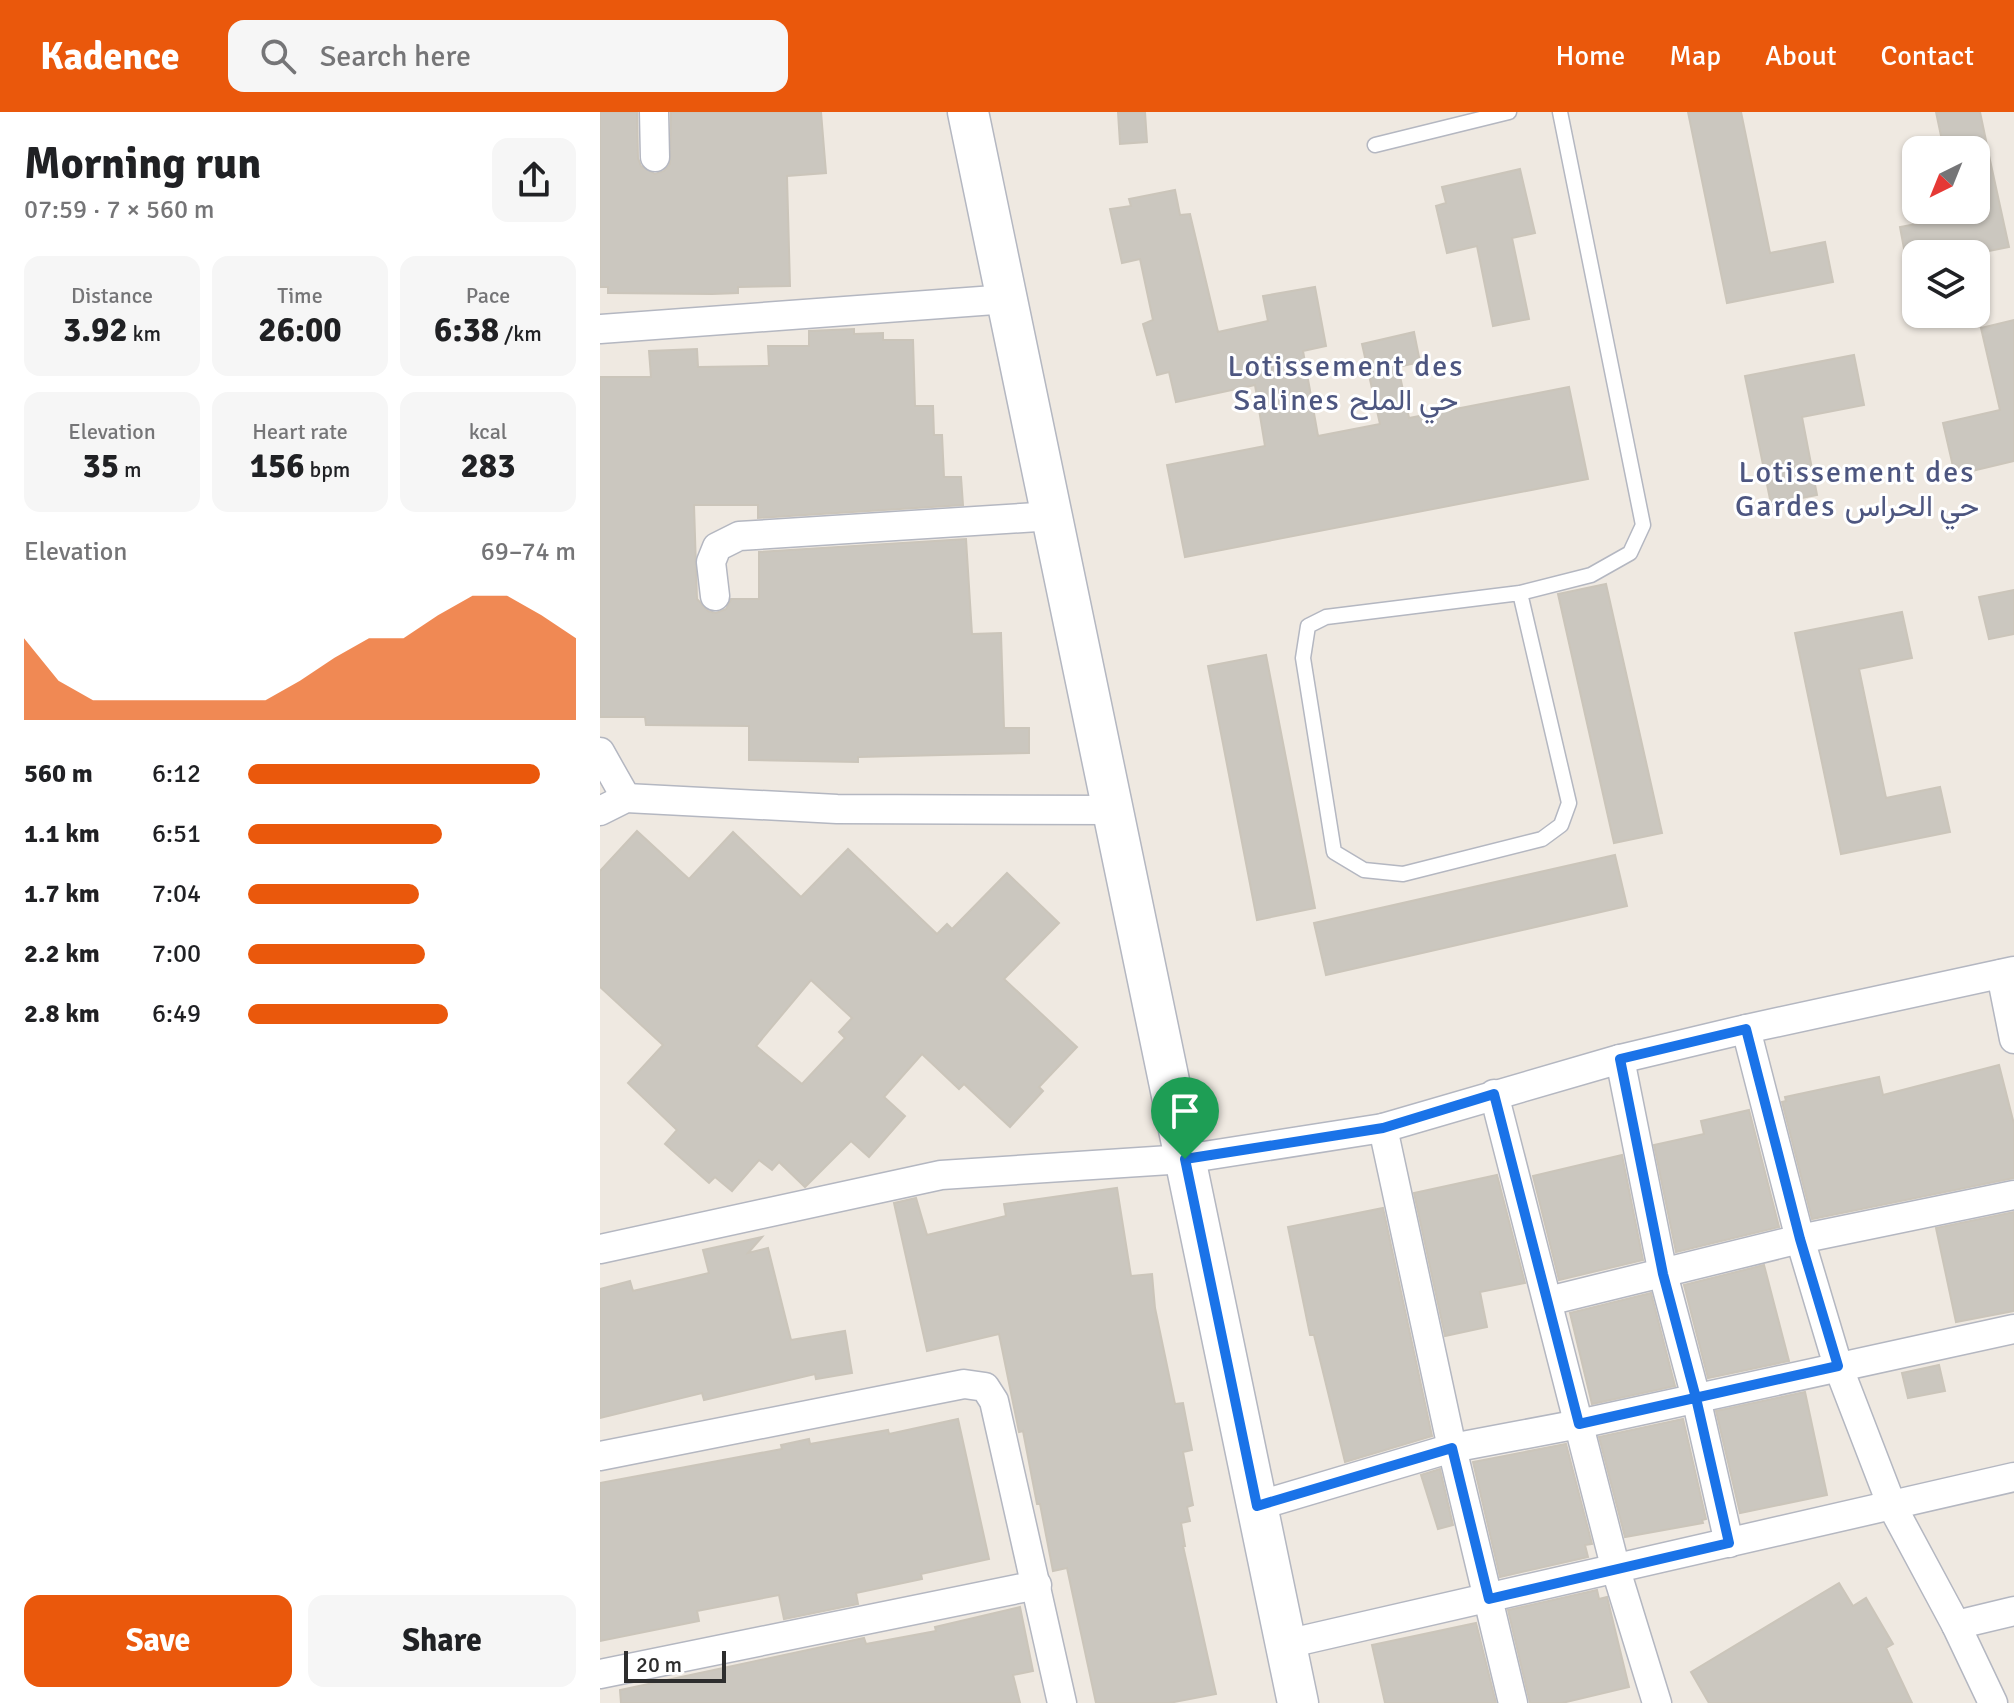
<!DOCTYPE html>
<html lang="en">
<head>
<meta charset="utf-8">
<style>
  body { margin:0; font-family:Signika,Vazirmatn,sans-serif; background:#f6f6f6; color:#202124; height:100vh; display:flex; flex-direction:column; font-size:30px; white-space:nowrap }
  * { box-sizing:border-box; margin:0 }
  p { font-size:26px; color:#757577 }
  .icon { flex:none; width:44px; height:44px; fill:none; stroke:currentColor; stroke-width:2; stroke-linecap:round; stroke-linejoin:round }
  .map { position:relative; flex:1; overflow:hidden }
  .drawer { display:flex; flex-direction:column; background:#fff; width:600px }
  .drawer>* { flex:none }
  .needle { width:52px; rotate:223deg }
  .fabs { position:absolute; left:1302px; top:24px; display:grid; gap:16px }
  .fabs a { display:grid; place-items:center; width:88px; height:88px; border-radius:16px; background:#fff; box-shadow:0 2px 6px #0004; font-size:40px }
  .scale { position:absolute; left:24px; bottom:20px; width:102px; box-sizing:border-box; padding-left:8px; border:4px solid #2e2e2e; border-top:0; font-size:22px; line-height:28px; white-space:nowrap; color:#2e2e2e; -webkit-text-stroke:6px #fff; paint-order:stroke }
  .pin { position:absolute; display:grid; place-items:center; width:68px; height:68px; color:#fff; margin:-82px -34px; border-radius:50% 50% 50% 0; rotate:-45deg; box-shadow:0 0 8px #0007 }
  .pin .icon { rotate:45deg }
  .round { display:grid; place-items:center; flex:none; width:84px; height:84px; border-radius:16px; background:#f6f6f6 }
  .headline { display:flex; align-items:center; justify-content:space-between; height:136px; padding:0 24px }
  h1 { font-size:44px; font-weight:700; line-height:60px }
  .stats { display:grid; grid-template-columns:repeat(3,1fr); gap:12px; height:136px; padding:8px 24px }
  .stats div { display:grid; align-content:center; border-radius:16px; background:#f6f6f6; text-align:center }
  .stats b { font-size:34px; font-weight:700 }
  .stats small { font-size:22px; font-weight:400 }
  .stats p { font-size:22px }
  .chart { height:224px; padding:16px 24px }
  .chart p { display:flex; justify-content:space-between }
  .chart svg { width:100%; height:144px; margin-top:8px; fill:#ea580c; opacity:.7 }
  .button { display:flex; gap:16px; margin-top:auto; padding:16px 24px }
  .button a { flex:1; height:92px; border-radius:16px; background:#ea580c; color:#fff; font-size:32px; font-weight:700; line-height:92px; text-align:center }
  .button a+a { background:#f6f6f6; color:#202124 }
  ul { padding:0 24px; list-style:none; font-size:26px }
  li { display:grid; grid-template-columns:128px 96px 1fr; align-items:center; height:60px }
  li i { height:20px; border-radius:10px; background:#ea580c }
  header { display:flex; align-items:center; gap:48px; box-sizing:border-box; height:112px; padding:0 40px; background:#ea580c; color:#fff }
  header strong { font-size:38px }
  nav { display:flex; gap:44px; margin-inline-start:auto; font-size:28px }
  .search { width:560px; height:72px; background:#f6f6f6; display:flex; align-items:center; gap:20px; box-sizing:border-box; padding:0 28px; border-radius:16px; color:#757577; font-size:30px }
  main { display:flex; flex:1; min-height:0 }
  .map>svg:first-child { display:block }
</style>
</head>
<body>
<header>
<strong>Kadence</strong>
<div class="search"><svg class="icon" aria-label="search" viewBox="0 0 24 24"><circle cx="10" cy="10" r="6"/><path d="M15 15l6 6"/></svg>Search here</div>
<nav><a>Home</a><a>Map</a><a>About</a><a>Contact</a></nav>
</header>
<main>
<section class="drawer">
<div class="headline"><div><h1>Morning run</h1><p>07:59 · 7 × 560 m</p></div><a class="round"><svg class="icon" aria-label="share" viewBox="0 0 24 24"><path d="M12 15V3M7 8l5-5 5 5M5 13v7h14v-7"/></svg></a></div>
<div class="stats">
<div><p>Distance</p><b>3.92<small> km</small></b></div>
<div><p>Time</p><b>26:00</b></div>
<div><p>Pace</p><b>6:38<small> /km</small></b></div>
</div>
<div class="stats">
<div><p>Elevation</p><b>35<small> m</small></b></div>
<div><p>Heart rate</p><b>156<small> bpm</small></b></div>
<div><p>kcal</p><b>283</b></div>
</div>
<div class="chart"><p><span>Elevation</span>69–74 m</p>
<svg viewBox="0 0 160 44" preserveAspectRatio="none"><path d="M0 44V19L10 32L20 38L30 38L40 38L50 38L60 38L70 38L80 32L90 25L100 19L110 19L120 12L130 6L140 6L150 12L160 19V44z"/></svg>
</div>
<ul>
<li><b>560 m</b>6:12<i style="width:89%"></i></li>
<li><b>1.1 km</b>6:51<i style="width:59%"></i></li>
<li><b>1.7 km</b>7:04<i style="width:52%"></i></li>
<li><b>2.2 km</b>7:00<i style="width:54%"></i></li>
<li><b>2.8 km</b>6:49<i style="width:61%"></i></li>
</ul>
<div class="button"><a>Save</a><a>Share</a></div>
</section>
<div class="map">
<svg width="1414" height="1591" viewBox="0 0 1414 1591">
  <rect width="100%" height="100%" fill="#efe9e1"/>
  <!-- building -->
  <g fill="#cbc7bf" stroke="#cbc5ba" stroke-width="2" fill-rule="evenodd">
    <path d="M 0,0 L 37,0 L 38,46 L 41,54 L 55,62 L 64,59 L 70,52 L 71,0 L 221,0 L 226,61 L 187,64 L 190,174 L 138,175 L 138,181 L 112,182 L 8,181 L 8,175 L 0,175 Z"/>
    <path d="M 518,0 L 545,0 L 547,30 L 520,32 Z"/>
    <path d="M 1088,0 L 1141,0 L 1170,141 L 1225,130 L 1233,170 L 1127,191 Z"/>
    <path d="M 1336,0 L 1380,0 L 1388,38 L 1344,38 Z"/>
    <path d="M 1388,39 L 1409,135 L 1374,142 L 1305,142 L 1300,115 L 1358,104 L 1356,98 L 1376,98 L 1376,40 Z"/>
    <path d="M 920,57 L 935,121 L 912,126 L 929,207 L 893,214 L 877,134 L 847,141 L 836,94 L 846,91 L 842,75 Z"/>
    <path d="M 575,78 L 580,103 L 590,102 L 618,220 L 668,209 L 663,184 L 715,175 L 726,234 L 703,239 L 718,324 L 780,312 L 762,232 L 814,220 L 820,250 L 798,255 L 809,306 L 969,275 L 988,367 L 585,445 L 567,353 L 665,334 L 655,273 L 576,290 L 569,260 L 557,263 L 543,212 L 553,208 L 540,147 L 522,151 L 510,97 L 531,94 L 529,87 Z"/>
    <path d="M 1414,208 L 1414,349 L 1355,363 L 1343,311 L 1400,298 L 1381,216 Z"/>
    <path d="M 254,217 L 254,222 L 283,221 L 283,228 L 313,228 L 315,294 L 333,294 L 334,323 L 342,323 L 344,365 L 361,365 L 363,393 L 158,406 L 158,393 L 94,393 L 97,487 L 108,499 L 116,501 L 126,497 L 131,487 L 159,487 L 159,440 L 366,427 L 372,522 L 401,521 L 404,616 L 429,616 L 429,641 L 258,645 L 258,650 L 149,648 L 149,614 L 46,613 L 45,605 L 0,605 L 0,265 L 51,265 L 49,239 L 97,237 L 98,255 L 169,254 L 168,234 L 209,234 L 209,219 Z"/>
    <path d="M 1254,243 L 1264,293 L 1202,305 L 1217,383 L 1171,392 L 1145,264 Z"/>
    <path d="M 1006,472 L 1062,721 L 1014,731 L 958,482 Z"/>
    <path d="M 1414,478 L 1414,522 L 1389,527 L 1379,485 Z"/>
    <path d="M 1302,500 L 1312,546 L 1259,557 L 1286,686 L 1340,675 L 1350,720 L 1241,742 L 1195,521 Z"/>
    <path d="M 666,543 L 715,796 L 657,808 L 608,554 Z"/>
    <path d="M 37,719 L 89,767 L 133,720 L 201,785 L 248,737 L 337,822 L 347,812 L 352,817 L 407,761 L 459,811 L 404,867 L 477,935 L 439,975 L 443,979 L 410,1015 L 364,972 L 359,977 L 322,942 L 284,985 L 305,1004 L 269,1045 L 251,1029 L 205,1075 L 179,1050 L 172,1058 L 159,1048 L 132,1079 L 115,1065 L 109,1071 L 65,1032 L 77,1018 L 28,971 L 63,933 L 0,875 L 0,759 ZM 211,868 L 252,906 L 239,920 L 245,926 L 202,972 L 156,934 Z"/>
    <path d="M 1015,743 L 1027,794 L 726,863 L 714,811 Z"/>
    <path d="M 1399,953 L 1414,1012 L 1414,1066 L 1212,1107 L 1182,990 L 1186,989 L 1185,985 L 1279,965 L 1283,983 Z"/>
    <path d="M 1149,998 L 1179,1115 L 1076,1140 L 1054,1033 L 1104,1022 L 1101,1009 Z"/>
    <path d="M 1022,1043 L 1043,1148 L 959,1168 L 933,1064 Z"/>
    <path d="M 897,1063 L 925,1171 L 880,1180 L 887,1215 L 845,1224 L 814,1081 Z"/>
    <path d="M 517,1076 L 531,1164 L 552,1162 L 555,1196 L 575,1292 L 583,1291 L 592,1338 L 583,1340 L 593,1393 L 587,1395 L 590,1409 L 581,1411 L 585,1434 L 583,1434 L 616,1582 L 569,1591 L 496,1591 L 467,1456 L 453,1459 L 440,1392 L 437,1392 L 423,1319 L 419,1320 L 399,1222 L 327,1239 L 294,1091 L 316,1086 L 327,1123 L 406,1104 L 404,1092 Z"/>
    <path d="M 783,1096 L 832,1324 L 745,1350 L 714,1223 L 710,1223 L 688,1115 Z"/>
    <path d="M 1414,1100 L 1414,1199 L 1356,1210 L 1336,1116 Z"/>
    <path d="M 162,1125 L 148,1141 L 168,1136 L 191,1228 L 245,1219 L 252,1261 L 216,1267 L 215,1262 L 104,1288 L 102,1281 L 0,1306 L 0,1177 L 30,1169 L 33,1179 L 109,1161 L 103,1138 Z"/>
    <path d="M 1164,1153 L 1189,1249 L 1108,1266 L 1084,1173 Z"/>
    <path d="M 1051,1181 L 1075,1274 L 992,1292 L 970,1201 Z"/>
    <path d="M 1339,1253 L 1345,1279 L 1308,1286 L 1302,1261 Z"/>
    <path d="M 1205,1280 L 1227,1383 L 1140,1401 L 1116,1299 Z"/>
    <path d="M 358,1307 L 389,1447 L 321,1462 L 322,1467 L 256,1481 L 258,1492 L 184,1507 L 179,1483 L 97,1499 L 99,1509 L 0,1529 L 0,1371 L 182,1337 L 181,1333 L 209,1327 L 210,1332 L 288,1318 L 289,1322 Z"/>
    <path d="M 1083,1307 L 1106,1407 L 1102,1408 L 1103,1411 L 1025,1425 L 999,1325 Z"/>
    <path d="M 966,1332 L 992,1432 L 985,1433 L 988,1445 L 900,1465 L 873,1350 Z"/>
    <path d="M 840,1357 L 853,1413 L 838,1417 L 821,1363 Z"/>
    <path d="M 1239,1471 L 1253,1494 L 1266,1486 L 1293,1532 L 1286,1536 L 1312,1591 L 1109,1591 L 1091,1560 Z"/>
    <path d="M 997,1478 L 999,1487 L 1007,1485 L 1029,1575 L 962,1591 L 930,1591 L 908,1498 Z"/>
    <path d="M 420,1495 L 433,1559 L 413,1563 L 420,1591 L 21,1591 L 20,1578 L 264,1526 L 266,1532 L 336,1519 L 335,1515 Z"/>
    <path d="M 876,1511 L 896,1591 L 785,1591 L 772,1533 Z"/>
  </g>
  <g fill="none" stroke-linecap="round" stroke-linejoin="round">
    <defs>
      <g id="service">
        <path d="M 775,33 L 909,0"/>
        <path d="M 920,481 L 969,691 L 961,713 L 942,727 L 803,762 L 764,758 L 734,740 L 703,546 L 708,514 L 726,505 L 920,481 L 991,463 L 1030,441 L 1043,413 L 960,0"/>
      </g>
      <g id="minor">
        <path d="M 54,0 L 55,45"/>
        <path d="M 0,217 L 408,187"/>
        <path d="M 115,484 L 111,450 L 117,435 L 139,424 L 453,404"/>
        <path d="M 0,640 L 26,686"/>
        <path d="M 0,699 L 26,686 L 237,697 L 514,698"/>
        <path d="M 1401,862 L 1414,927"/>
        <path d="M 1146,917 L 1200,1127 L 1238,1254 L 1292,1394 L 1356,1513 L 1393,1591"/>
        <path d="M 1020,947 L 1063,1162 L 1096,1286 L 1129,1431"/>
        <path d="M 894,982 L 1016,1458 L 1057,1591"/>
        <path d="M 783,1016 L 852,1336 L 913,1591"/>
        <path d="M 0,1137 L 341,1063 L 585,1047 L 783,1016 L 1020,947 L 1146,917 L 1414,859"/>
        <path d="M 948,1189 L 1200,1127 L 1414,1083"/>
        <path d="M 0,1344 L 364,1272 L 385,1275 L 394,1289 L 462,1591"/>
        <path d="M 657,1394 L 852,1336 L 979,1312 L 1414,1217"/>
        <path d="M 1356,1513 L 1414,1499"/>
        <path d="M 686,1532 L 1414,1365"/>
        <path d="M 0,1562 L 437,1473"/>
      </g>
      <path id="secondary" d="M 368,0 L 698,1591"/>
    </defs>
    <!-- service casing -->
    <use href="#service" stroke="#b4b7c1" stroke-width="17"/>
    <!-- minor casing -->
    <use href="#minor" stroke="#b4b7c1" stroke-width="31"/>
    <!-- secondary casing -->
    <use href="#secondary" stroke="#b4b7c1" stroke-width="43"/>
    <!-- service -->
    <use href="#service" stroke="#fff" stroke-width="14"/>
    <!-- minor -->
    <use href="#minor" stroke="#fff" stroke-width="28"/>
    <!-- secondary -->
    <use href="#secondary" stroke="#fff" stroke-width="40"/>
  </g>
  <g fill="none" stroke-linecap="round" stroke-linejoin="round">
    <defs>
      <path id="route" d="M 585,1047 L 783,1016 L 894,982 L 979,1312 C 1065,1293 1151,1273 1238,1254 L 1200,1127 L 1146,917 L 1020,947 L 1063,1162 L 1096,1286 L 1129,1431 L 889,1487 L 852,1336 L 657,1394 L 585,1047"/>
    </defs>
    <!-- route casing -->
    <use href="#route" stroke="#fff" stroke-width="16"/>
    <!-- route -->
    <use href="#route" stroke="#1a73e8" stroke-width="10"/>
  </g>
  <g text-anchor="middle" stroke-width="6" stroke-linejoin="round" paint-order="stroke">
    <!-- neighbourhood labels -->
    <g font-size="30" letter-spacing="2" fill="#4d5680" stroke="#fff">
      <text x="746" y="264">Lotissement des<tspan x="746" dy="34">Salines حي الملح</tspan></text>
      <text x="1257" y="370">Lotissement des<tspan x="1257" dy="34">Gardes حي الحراس</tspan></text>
    </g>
  </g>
</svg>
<div class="fabs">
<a><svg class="needle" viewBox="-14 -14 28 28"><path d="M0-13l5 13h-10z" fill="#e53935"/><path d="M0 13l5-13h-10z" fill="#757577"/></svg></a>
<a><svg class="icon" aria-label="layers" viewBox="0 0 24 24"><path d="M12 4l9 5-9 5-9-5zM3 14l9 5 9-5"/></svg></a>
</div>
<div class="scale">20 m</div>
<div class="pin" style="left:585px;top:1047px;background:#1e9e55"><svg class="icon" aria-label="arrive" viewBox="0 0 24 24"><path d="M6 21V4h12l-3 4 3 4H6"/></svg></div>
</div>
</main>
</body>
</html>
